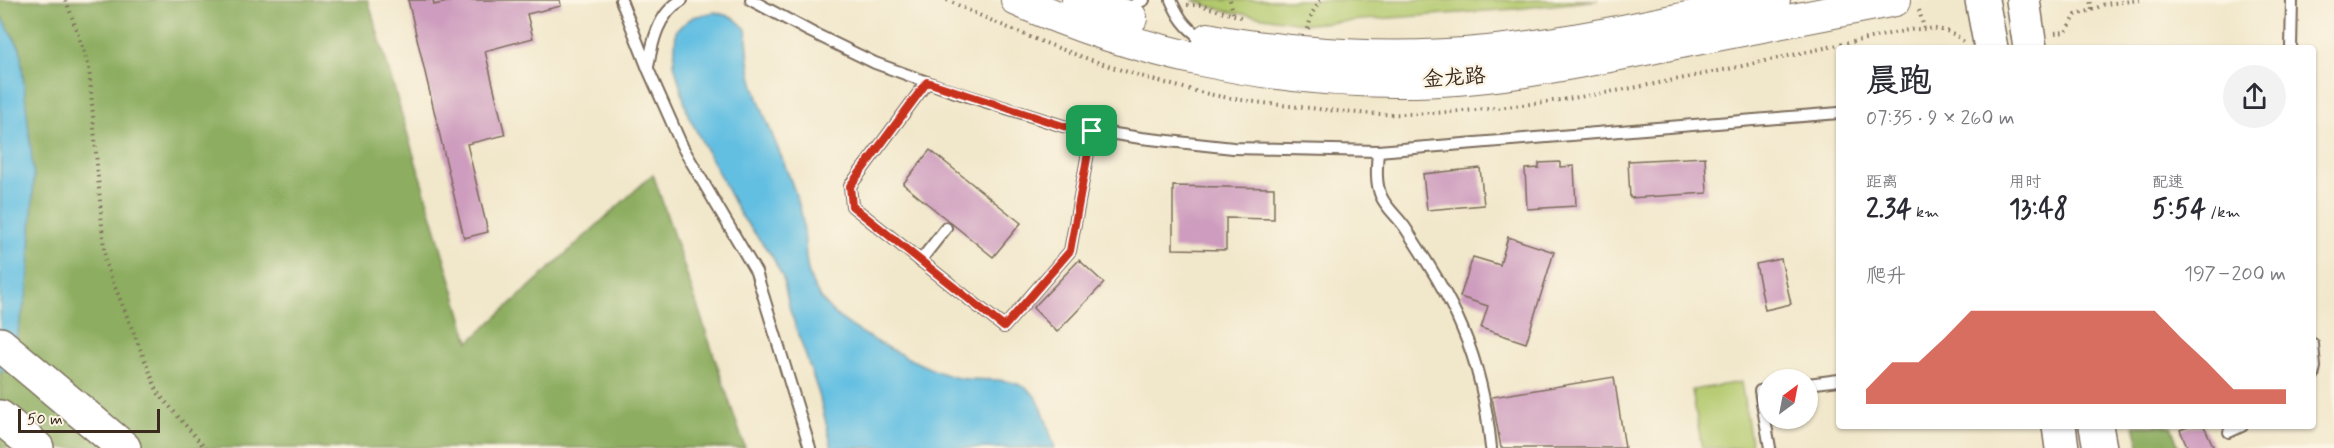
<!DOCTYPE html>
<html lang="zh">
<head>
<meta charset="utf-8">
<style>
  body { margin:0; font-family:Mynerve,"LXGW WenKai TC",sans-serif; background:#f2f2f3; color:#2b2b33; height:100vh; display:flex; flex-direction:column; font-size:22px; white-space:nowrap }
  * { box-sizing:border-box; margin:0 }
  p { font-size:20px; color:#7c7c81 }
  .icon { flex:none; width:33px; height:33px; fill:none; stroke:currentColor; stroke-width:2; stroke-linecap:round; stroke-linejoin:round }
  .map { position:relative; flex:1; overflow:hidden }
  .panel { position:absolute; left:1836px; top:45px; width:480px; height:384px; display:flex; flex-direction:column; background:#fff; border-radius:6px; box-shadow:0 2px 4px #0004 }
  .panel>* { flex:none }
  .needle { width:39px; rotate:32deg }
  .fabs { position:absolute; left:1758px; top:369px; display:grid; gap:12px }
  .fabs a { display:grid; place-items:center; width:60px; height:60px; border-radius:50%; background:#fff; box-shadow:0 2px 4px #0004; font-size:30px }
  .scale { position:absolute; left:18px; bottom:15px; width:142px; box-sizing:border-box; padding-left:6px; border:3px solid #3b2a1e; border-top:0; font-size:16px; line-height:21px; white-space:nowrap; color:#3b2a1e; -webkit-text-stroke:4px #fcf5e5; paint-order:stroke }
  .pin { position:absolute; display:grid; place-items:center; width:51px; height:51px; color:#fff; margin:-26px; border-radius:12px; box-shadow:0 3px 9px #0006 }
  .round { display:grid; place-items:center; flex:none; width:63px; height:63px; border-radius:32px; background:#f2f2f3 }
  .summary { display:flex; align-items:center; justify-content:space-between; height:102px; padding:0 30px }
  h1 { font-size:33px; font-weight:700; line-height:45px }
  .metrics { display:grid; grid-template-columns:repeat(3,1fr); gap:9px; height:102px; padding:6px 30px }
  .metrics div { display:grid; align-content:center }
  .metrics b { font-size:26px; font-weight:700 }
  .metrics small { font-size:16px; font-weight:400 }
  .metrics p { font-size:16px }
  .chart { height:168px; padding:12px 30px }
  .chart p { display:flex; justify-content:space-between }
  .chart svg { width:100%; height:108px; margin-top:6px; fill:#c8321e; opacity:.7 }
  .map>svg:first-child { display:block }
</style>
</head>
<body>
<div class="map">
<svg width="2334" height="448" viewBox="0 0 2334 448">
  <rect width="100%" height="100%" fill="#fcf5e5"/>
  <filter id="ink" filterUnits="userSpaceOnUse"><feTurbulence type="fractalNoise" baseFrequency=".0167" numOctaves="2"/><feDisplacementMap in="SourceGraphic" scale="12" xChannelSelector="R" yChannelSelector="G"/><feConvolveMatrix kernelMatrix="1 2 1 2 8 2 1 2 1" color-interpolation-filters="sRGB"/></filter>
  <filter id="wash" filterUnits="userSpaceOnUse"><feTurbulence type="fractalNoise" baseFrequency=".008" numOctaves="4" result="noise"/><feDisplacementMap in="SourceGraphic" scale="24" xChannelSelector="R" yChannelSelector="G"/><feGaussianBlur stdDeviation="1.35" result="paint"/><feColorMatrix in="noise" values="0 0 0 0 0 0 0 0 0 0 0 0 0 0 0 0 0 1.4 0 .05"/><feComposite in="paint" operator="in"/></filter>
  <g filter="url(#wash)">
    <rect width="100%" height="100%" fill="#f1e7cb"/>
    <!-- green -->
    <g fill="#b2c96d" stroke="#767a46" stroke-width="1.5">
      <path d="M 1192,0 L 1598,0 L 1514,9 L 1308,24 L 1225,11 Z"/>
      <path d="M 1741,382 L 1752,448 L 1702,448 L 1692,390 Z"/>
    </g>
    <!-- forest -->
    <g fill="#8dad60" stroke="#646c3f" stroke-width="1.5">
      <path d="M 0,0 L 368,0 L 469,342 L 653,174 L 745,448 L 0,448 L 0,373 L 10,365 L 20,48 L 0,15 Z"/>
      <path d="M 2134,426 L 2171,426 L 2179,448 L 2140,448 Z"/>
    </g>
    <!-- water -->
    <g fill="#64bfe2" stroke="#507480" stroke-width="1.5">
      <path d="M 715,12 L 734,18 L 746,29 C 748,45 748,63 752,79 C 764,124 789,166 801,212 C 810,252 797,274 830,309 C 849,330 930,372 958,378 C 980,382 1010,375 1029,390 C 1044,402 1048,431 1055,448 L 832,448 L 819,394 L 790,310 L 783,278 L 772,256 L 740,214 L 688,115 L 674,64 L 676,30 L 693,17 Z"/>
      <path d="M 0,15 L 20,48 L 34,178 L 28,289 L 10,365 L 0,373 Z"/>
    </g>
    <g id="blocks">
      <!-- building -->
      <g fill="#ce9cbe">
        <path d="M 408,0 L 433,0 L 434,5 L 456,0 L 560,0 L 561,6 L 527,14 L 533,38 L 485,51 L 505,135 L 467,144 L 488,232 L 464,238 Z"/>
        <path d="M 930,150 L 1021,223 L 993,257 L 903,184 Z"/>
        <path d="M 1705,157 L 1707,193 L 1630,198 L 1628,161 Z"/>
        <path d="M 1560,162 L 1560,167 L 1574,166 L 1576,206 L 1527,209 L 1525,169 L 1539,168 L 1539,163 Z"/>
        <path d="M 1480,168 L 1484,205 L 1427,210 L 1423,174 Z"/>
        <path d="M 1173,186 L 1274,188 L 1274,219 L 1226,218 L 1226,250 L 1173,249 Z"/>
        <path d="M 1508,237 L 1554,252 L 1526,343 L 1481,328 L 1488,306 L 1460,297 L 1473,257 L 1500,265 Z"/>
        <path d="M 1781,259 L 1791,304 L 1765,310 L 1756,264 Z"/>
        <path d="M 1079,260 L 1104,283 L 1057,332 L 1033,308 Z"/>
        <path d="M 1614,377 L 1625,448 L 1501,448 L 1492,397 Z"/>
        <path d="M 2190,426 L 2204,426 L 2214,448 L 2188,448 L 2180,430 Z"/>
      </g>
    </g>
  </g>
  <g filter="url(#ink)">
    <use href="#blocks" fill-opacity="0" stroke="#7b6c5b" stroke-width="1.5"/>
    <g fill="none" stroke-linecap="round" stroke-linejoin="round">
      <defs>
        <g id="service">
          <path d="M 621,0 L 648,69 L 683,148 L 756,272 L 810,448"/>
          <path d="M 751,0 L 809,31 L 875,63 L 949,90 L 1063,126 L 1141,138 L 1233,148 L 1378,151 L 1839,113"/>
          <path d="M 1171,0 C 1178,16 1185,27 1200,37"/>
          <path d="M 1125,9 L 1144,0"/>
          <path d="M 2291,48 L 2292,0"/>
          <path d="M 648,67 C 652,43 658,13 682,0"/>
          <path d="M 927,82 L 850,186 L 852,206 L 1004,327 L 1070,251 L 1092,131"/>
          <path d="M 1378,151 C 1377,165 1375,182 1381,196 C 1386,208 1399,218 1406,229 C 1426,260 1448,294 1462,328 C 1479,367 1487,406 1491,448"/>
          <path d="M 920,261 L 946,228"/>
          <path d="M 2313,344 L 2315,367 L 2313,376"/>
          <path d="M 1808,384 L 1839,380"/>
          <path d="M 1768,390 L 1760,391 L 1770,448"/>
          <path d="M 2229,432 L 2242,426"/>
        </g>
        <g id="secondary">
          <path d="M 1017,0 C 1133,52 1267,81 1395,81 C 1483,82 1570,64 1655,47 C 1735,32 1815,16 1895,0"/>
          <path d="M 1078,0 L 1131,18"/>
          <path d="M 1208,39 C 1239,46 1271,49 1302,52 C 1364,58 1426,58 1488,52 C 1584,42 1679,19 1774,0"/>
        </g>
        <g id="primary">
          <path d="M 1982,0 L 1991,48"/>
          <path d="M 2023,0 L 2030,48"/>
          <path d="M 2059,426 L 2062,448"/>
          <path d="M 2096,426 L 2100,448"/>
        </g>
        <g id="trunk">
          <path d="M 0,344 L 124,448"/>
          <path d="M 0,417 L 37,448"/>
        </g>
      </defs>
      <!-- service casing -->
      <use href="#service" stroke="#7b6c5b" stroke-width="14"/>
      <!-- secondary casing -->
      <use href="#secondary" stroke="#7b6c5b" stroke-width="34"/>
      <!-- primary casing -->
      <use href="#primary" stroke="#7b6c5b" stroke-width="36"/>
      <!-- trunk casing -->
      <use href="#trunk" stroke="#7b6c5b" stroke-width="36"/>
      <!-- path -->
      <g stroke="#7b6c5b" stroke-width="4" stroke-dasharray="1.5 4.5" stroke-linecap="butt">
        <path d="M 66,0 L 89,67 L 105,262 L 158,393 L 205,448"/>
        <path d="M 947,0 C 1030,40 1118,73 1208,94 C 1241,101 1277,105 1311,108 C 1342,112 1374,115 1405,114 C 1571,110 1745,64 1908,30 C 1929,28 1947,26 1963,41"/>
        <path d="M 1230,0 L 1234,16"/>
        <path d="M 1187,5 L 1200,5 L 1244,18"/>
        <path d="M 1919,10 L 1924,28"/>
        <path d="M 2092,10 L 2105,4 L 2140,0"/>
        <path d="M 1308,29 L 1312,13 L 1321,0"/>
        <path d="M 2055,33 L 2066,32 L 2076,15 L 2092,10 L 2090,0"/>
      </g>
      <!-- service -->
      <use href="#service" stroke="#fff" stroke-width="10"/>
      <!-- secondary -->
      <use href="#secondary" stroke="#fff" stroke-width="32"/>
      <!-- primary -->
      <use href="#primary" stroke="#fff" stroke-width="33"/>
      <!-- trunk -->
      <use href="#trunk" stroke="#fff" stroke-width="33"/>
    </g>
  </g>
  <g fill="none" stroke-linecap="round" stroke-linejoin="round" filter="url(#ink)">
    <defs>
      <path id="route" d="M 927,82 L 1063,126 L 1092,131 L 1070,251 L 1004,327 L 852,206 L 850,186 Z"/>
    </defs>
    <!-- route casing -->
    <use href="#route" stroke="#fff" stroke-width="12"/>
    <!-- route -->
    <use href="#route" stroke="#c8321e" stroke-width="8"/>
  </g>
  <g text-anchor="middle" stroke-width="5" stroke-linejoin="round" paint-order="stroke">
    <!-- street labels -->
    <g font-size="21" fill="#3b2a1e" stroke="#fcf5e5">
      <text transform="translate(1454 77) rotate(-4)" y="7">金龙路</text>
    </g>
  </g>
</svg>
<div class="fabs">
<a><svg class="needle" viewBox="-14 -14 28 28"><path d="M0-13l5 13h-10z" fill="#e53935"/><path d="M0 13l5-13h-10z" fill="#7c7c81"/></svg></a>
</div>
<div class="scale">50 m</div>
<div class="pin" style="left:1092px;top:131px;background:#1e9e55"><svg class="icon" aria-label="arrive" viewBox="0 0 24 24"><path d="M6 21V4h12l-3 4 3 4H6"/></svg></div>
<section class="panel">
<div class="summary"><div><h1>晨跑</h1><p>07:35 · 9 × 260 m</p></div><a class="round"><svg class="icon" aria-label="share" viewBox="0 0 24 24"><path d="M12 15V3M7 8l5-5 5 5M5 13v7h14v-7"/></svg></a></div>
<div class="metrics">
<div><p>距离</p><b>2.34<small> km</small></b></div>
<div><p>用时</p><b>13:48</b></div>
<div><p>配速</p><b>5:54<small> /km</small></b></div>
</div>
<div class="chart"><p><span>爬升</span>197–200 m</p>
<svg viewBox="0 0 160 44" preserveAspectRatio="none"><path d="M0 44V38L10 27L20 27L30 17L40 6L50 6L60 6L70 6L80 6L90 6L100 6L110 6L120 17L130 27L140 38L150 38L160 38V44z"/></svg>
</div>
</section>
</div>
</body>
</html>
